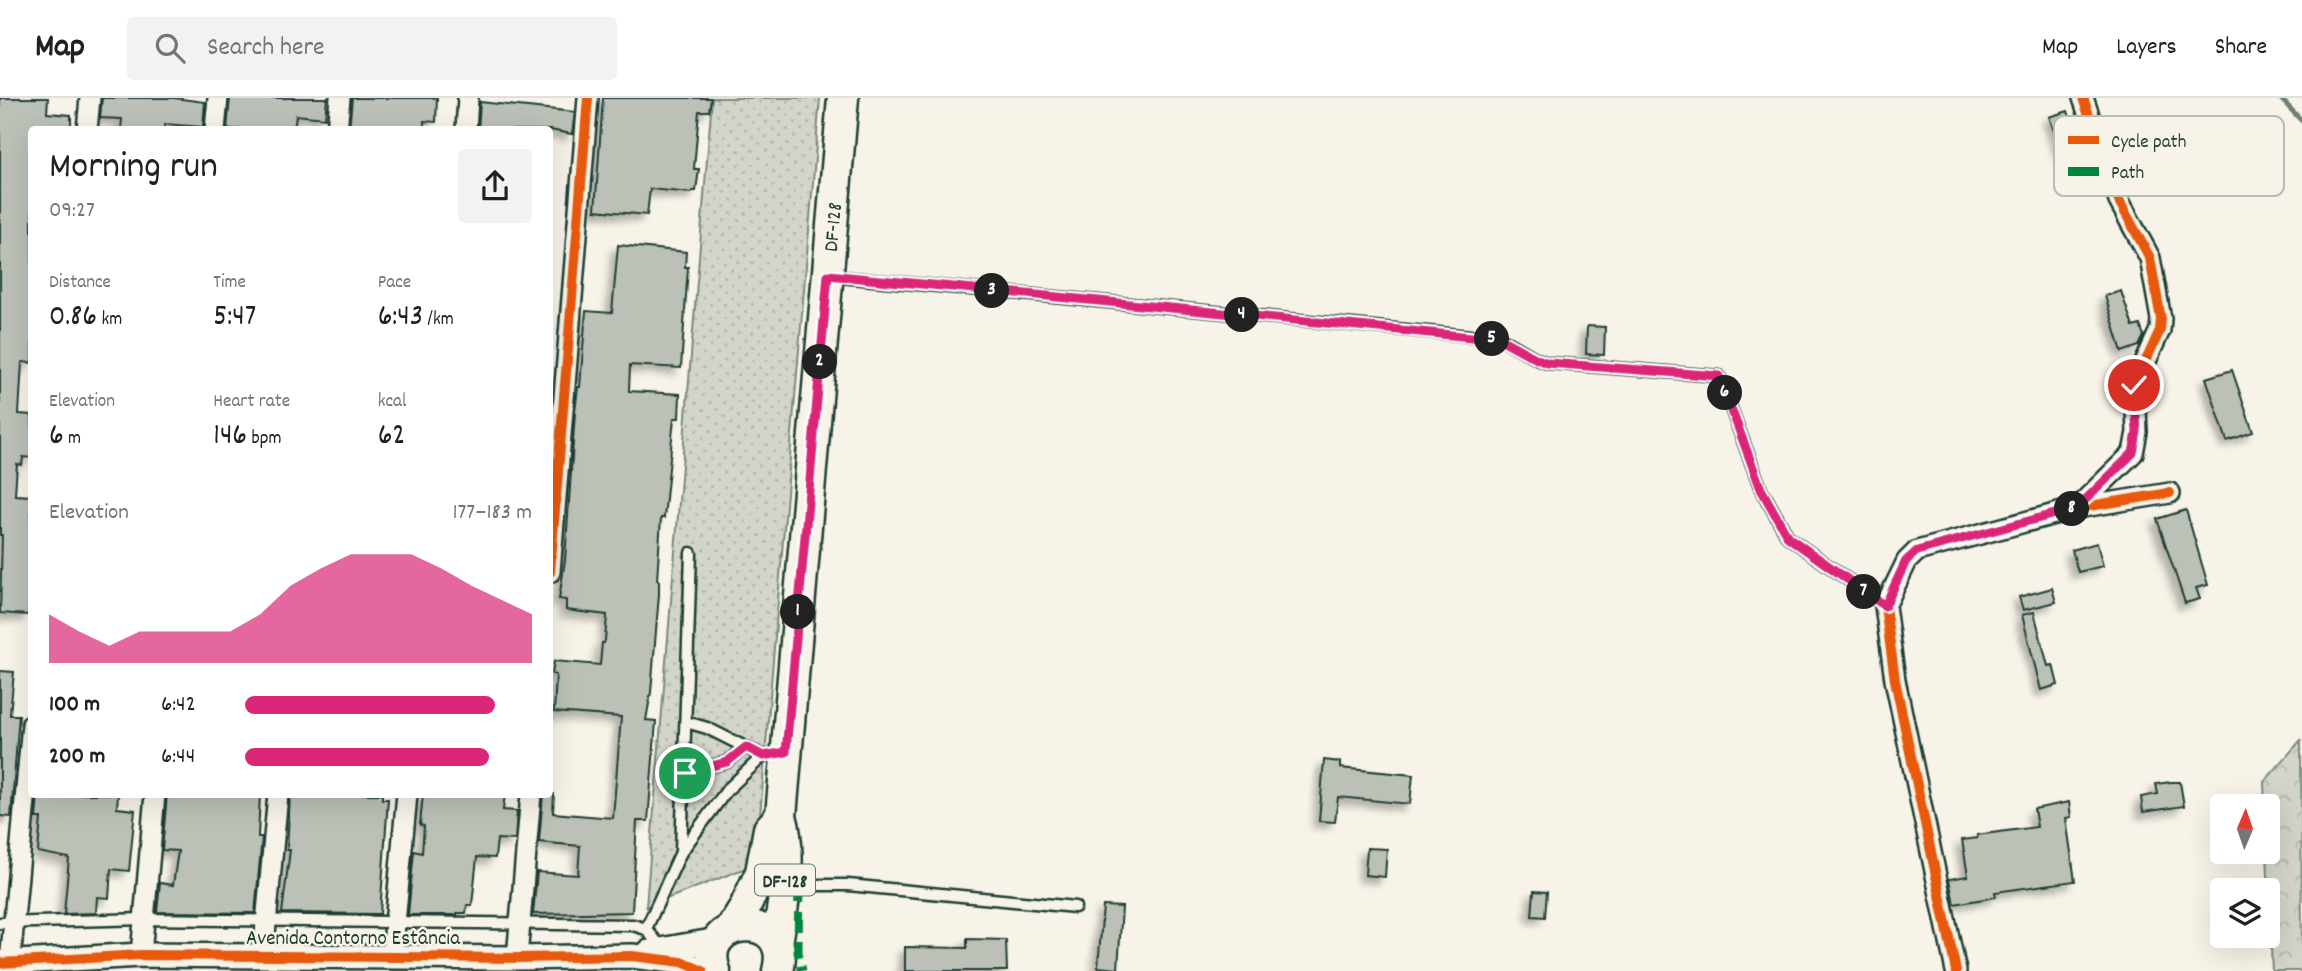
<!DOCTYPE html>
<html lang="en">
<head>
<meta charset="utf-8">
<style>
  body { margin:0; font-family:Dekko,sans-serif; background:#f2f2f2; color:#202124; height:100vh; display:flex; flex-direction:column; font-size:26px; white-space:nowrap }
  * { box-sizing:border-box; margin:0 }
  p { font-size:23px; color:#757577 }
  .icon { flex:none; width:38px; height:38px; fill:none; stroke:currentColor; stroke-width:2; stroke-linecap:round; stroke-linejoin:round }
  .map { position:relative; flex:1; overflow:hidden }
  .panel { position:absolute; left:28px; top:28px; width:525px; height:672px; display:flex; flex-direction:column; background:#fff; border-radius:7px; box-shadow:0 7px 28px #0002 }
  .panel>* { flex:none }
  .needle { width:46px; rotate:2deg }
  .fabs { position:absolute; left:2210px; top:696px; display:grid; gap:14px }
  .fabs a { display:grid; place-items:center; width:70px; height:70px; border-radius:7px; background:#fff; box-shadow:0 7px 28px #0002; font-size:35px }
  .pin { position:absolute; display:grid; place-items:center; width:60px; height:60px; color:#fff; margin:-30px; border:4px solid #fff; border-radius:50%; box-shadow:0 2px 7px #0007 }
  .km { position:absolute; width:35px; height:35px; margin:-18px; border-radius:50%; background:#222; color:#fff; font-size:19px; line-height:35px; text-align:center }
  .round { display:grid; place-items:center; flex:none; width:74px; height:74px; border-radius:7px; background:#f2f2f2 }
  .summary { display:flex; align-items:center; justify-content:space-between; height:119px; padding:0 21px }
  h1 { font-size:38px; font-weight:600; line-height:52px }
  .stats { display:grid; grid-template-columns:repeat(3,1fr); gap:10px; height:119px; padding:7px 21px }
  .stats div { display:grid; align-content:center }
  .stats b { font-size:30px; font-weight:600 }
  .stats small { font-size:19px; font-weight:400 }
  .stats p { font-size:19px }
  .chart { height:196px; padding:14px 21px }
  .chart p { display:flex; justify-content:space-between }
  .chart svg { width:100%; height:126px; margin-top:7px; fill:#db2777; opacity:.7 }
  ul { padding:0 21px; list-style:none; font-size:23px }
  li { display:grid; grid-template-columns:112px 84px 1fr; align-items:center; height:52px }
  li i { height:18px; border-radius:9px; background:#db2777 }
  header { display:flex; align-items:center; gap:42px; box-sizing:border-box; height:98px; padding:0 35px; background:#fff; border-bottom:2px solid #e0e0e0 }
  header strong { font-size:33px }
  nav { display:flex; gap:38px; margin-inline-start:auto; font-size:24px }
  .search { width:490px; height:63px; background:#f2f2f2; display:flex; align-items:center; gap:18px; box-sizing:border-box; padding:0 24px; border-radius:7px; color:#757577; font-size:26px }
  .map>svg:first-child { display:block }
</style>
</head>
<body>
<header>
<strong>Map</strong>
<div class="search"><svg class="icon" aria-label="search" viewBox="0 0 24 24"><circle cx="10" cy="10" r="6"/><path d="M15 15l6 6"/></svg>Search here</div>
<nav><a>Map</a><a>Layers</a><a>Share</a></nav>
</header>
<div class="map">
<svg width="2302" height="873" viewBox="0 0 2302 873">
  <defs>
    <pattern id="forest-crowns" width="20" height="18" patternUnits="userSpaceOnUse" patternTransform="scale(1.75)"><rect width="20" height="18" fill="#d3d5ca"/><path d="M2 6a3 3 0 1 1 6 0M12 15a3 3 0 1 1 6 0" fill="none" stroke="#b5b8ae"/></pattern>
    <pattern id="park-dots" width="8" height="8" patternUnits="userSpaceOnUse" patternTransform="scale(1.75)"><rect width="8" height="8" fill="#d3d5ca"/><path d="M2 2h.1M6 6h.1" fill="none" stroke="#b5b8ae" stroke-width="1.8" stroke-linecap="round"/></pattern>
    <filter id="shadow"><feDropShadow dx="-6" dy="6" stdDeviation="3.5" flood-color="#0004"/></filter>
  </defs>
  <rect width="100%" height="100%" fill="#f7f3e8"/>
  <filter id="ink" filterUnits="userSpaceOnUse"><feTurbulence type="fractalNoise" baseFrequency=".0143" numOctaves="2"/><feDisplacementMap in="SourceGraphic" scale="14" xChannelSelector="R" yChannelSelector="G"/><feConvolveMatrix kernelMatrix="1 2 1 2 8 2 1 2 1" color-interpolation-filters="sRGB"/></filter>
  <g filter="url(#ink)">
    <!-- forest -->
    <path fill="url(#forest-crowns)" stroke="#79897f" stroke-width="2" d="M 2301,642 L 2302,873 L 2272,873 L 2267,754 L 2268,709 L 2265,709 L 2264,684 Z"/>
    <!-- park -->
    <path fill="url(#park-dots)" stroke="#79897f" stroke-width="2" d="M 712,0 L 820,0 L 756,766 L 646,809 Z"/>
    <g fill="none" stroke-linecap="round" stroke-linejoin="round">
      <!-- stream -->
      <path stroke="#6f8077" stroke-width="5" d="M 2280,0 L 2302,23"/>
    </g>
    <!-- building -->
    <g fill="#bbc1b6" stroke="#1f3d34" stroke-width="2" filter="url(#shadow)">
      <path d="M 0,0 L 48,0 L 47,15 L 71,17 L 71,29 L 32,32 L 32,265 L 22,264 L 19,316 L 32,317 L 32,360 L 23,359 L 22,367 L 17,366 L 15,397 L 32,398 L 29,464 L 32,474 L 28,517 L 0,515 L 2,437 L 0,437 Z"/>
      <path d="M 102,0 L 174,0 L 205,4 L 203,29 L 165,26 L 165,32 L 121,32 L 122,21 L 100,20 Z"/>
      <path d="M 230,0 L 327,0 L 325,20 L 296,17 L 294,32 L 227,31 Z"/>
      <path d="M 352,0 L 437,0 L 436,24 L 424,23 L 424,32 L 349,32 Z"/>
      <path d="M 603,0 L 711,0 L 709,13 L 699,13 L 694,71 L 699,71 L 696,93 L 692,93 L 691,95 L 650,91 L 647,117 L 595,112 Z"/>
      <path d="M 480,4 L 575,14 L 572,36 L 550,32 L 478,32 Z"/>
      <path d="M 2068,13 L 2078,44 L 2074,46 L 2076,50 L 2062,55 L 2049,19 Z"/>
      <path d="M 618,147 L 686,154 L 685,169 L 688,169 L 681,270 L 630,267 L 629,293 L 680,296 L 679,320 L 674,320 L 664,420 L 661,420 L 657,482 L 659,483 L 659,496 L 651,594 L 646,622 L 656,623 L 648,723 L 637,723 L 632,814 L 533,816 L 537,774 L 578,777 L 580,748 L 539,744 L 543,696 L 554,696 L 553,715 L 613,720 L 621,619 L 554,614 L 556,577 L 552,576 L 554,563 L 600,567 L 602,545 L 604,545 L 605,542 L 607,517 L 566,512 L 566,502 L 559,501 L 565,462 L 575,314 L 578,289 L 580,289 L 586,213 L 612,215 Z"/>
      <path d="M 2121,193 L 2133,229 L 2140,227 L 2144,238 L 2139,248 L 2122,254 L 2105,198 Z"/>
      <path d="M 1587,228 L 1605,229 L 1604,257 L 1586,256 Z"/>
      <path d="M 2232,272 L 2253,334 L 2227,343 L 2206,280 Z"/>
      <path d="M 2186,412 L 2208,487 L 2196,490 L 2200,501 L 2185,505 L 2157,421 Z"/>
      <path d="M 2097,445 L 2103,468 L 2078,474 L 2072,452 Z"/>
      <path d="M 2052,490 L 2056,504 L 2023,512 L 2019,499 Z"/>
      <path d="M 2034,514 L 2048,568 L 2053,567 L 2058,587 L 2041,592 L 2022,517 Z"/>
      <path d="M 0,573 L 14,574 L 10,617 L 19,617 L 11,719 L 0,718 Z"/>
      <path d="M 1324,662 L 1340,664 L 1340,670 L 1413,677 L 1410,706 L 1338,699 L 1335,724 L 1319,723 Z"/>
      <path d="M 2171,684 L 2180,684 L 2184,708 L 2143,714 L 2141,699 L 2158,696 L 2156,686 Z"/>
      <path d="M 38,696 L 118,696 L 117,710 L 135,712 L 129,773 L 111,771 L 109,800 L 97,799 L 96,815 L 64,816 L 69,760 L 38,754 L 41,720 L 36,720 Z"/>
      <path d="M 167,696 L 260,696 L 258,739 L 262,739 L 255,815 L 157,814 L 160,785 L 173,787 L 178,753 L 162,752 Z"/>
      <path d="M 290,696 L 382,696 L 382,701 L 388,701 L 380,816 L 282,815 L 290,752 L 287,752 Z"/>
      <path d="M 423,696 L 505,696 L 503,712 L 517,713 L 515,742 L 497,741 L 495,760 L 477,759 L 472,807 L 467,807 L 466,815 L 457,815 L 457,817 L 408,817 L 414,753 L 422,755 L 424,728 L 420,727 Z"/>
      <path d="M 2069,704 L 2071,719 L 2066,720 L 2075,783 L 1995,794 L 1996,799 L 1954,806 L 1949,781 L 1968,778 L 1962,742 L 1977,740 L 1977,737 L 2037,729 L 2034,711 Z"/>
      <path d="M 1367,750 L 1387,751 L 1385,779 L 1365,777 Z"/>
      <path d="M 1534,793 L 1547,794 L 1545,819 L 1532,818 Z"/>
      <path d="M 1103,808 L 1122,809 L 1118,871 L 1098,869 Z"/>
      <path d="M 967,841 L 1006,842 L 1007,873 L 905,873 L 905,849 L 967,850 Z"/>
    </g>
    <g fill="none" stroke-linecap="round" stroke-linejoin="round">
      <defs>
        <g id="service">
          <path d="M 830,178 L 1482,239 L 1504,242 L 1537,261 L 1548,265 L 1719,278 L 1761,391 L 1788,439 L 1885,508"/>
          <path d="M 686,624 L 707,630 L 763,658"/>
          <path d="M 685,675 L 727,664 L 745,649"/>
          <path d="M 681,754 L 691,455"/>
          <path d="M 790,787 L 848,787 L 1075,809"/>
          <path d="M 0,825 L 144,821 L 633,827 L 646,831 L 662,850"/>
          <path d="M 646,831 L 681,754 L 727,692 L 763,658 L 782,655"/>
        </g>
        <g id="minor">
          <path d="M 87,32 L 90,0"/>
          <path d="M 215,32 L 218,0"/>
          <path d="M 337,32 L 340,0"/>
          <path d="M 466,32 L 468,0"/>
          <path d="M 2077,410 L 2133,355 L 2137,334 L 2135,287 L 2160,232 L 2161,221 L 2150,160 L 2119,103 L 2083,0"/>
          <path d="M 550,474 L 588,0"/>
          <path d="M 141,857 L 155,696"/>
          <path d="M 263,858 L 278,696"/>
          <path d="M 392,858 L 407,696"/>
          <path d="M 517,860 L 531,696"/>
          <path d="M 10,865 L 32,626"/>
          <path d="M 1956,873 L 1895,582 L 1885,508 L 1907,463 L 1917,453 L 2077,410 L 2170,395"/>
        </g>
        <g id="tertiary">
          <path d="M 649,854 L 718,842"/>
          <path d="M 0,865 L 141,857 L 517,860 L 632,858 L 682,864 L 703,873"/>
        </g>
        <g id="primary">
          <path d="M 731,831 L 745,809 L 761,774 L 769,731 L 781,718"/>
          <path d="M 777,846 C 783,805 793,759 781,718 L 843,0"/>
          <path d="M 715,873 C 695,817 794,810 778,873"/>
        </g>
      </defs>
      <!-- service casing -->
      <use href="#service" stroke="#1f3d34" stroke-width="15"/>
      <!-- minor casing -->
      <use href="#minor" stroke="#1f3d34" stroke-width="24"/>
      <!-- tertiary casing -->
      <use href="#tertiary" stroke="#1f3d34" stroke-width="28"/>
      <!-- primary casing -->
      <use href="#primary" stroke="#1f3d34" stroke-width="35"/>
      <!-- service -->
      <use href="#service" stroke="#f7f3e8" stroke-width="10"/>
      <!-- minor -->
      <use href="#minor" stroke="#f7f3e8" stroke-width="19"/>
      <!-- tertiary -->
      <use href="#tertiary" stroke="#f7f3e8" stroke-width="23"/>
      <!-- primary -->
      <use href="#primary" stroke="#f7f3e8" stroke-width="30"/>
      <!-- quiet -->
      <path stroke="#00873e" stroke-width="9" stroke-dasharray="18 9" stroke-linecap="butt" d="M 799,787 L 798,854 L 802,873"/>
      <defs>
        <g id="cycleway">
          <path d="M 2077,410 L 2133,355 L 2137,334 L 2135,287 L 2160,232 L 2161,221 L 2150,160 L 2119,103 L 2083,0"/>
          <path d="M 550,474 L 588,0"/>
          <path d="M 0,865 L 141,857 L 517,860 L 632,858 L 682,864 L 703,873"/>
          <path d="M 1956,873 L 1895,582 L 1885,508 L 1907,463 L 1917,453 L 2077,410 L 2170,395"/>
        </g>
      </defs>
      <!-- cycleway casing -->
      <use href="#cycleway" stroke="#f7f3e8" stroke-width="15"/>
      <!-- cycleway -->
      <use href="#cycleway" stroke="#e8590c" stroke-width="10"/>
    </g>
  </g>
  <g fill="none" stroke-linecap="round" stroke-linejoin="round" filter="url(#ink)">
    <defs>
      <path id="route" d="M 685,675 L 727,664 L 746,649 L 763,658 L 786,654 L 828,177 L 1482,240 L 1504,243 L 1537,261 L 1548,265 L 1719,278 L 1761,391 L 1788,439 L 1885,508 L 1906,463 L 1917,453 L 2077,410 L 2133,355 L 2137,334 L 2134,287"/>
    </defs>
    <!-- route casing -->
    <use href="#route" stroke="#fff" stroke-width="14"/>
    <!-- route -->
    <use href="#route" stroke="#db2777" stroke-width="9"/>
  </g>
  <g text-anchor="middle" stroke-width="5" stroke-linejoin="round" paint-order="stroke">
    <!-- shield labels -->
    <rect fill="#f7f3e8" stroke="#60746a" stroke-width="2" x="755" y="766.5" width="60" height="31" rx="5"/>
    <g font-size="19" font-weight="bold" fill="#1f3d34">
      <text x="785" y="789">DF-128</text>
    </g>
    <!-- street labels -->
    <g font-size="21" fill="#1f3d34" stroke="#f7f3e8">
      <text transform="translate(832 129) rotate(-85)" y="7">DF-128</text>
      <text x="353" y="846">Avenida Contorno Estância</text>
    </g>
  </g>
  <!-- legend -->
  <rect x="2054" y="18" width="230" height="80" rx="10" fill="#f7f3e8" stroke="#b6bcb2" stroke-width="2"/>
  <rect x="2068" y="38" width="31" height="8" fill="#e8590c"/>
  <rect x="2068" y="69" width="31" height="9" fill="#00873e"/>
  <g font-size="19" fill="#1f3d34">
    <text x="2111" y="49">Cycle path</text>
    <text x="2111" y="80">Path</text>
  </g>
</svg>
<div class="fabs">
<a><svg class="needle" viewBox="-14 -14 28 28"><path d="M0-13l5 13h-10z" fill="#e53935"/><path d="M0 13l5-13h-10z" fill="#757577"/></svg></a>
<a><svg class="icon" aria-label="layers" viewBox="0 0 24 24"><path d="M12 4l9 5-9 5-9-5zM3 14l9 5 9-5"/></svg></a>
</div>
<div class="pin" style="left:685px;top:675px;background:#1e9e55"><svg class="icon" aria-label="arrive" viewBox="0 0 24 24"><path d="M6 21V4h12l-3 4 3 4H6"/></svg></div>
<div class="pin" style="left:2134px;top:287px;background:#d93025"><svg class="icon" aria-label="check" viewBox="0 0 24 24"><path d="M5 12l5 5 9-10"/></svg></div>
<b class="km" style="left:798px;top:514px">1</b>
<b class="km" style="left:820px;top:264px">2</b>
<b class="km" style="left:992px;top:193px">3</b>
<b class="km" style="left:1242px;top:217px">4</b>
<b class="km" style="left:1492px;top:241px">5</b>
<b class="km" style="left:1725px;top:295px">6</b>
<b class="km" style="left:1864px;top:494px">7</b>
<b class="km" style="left:2072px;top:411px">8</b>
<section class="panel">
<div class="summary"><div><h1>Morning run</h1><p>09:27</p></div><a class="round"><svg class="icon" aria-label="share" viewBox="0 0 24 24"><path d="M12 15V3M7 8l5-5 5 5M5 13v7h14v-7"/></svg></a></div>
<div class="stats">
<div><p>Distance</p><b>0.86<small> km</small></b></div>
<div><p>Time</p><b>5:47</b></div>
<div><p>Pace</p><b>6:43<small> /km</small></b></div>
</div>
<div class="stats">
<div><p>Elevation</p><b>6<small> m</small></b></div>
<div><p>Heart rate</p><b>146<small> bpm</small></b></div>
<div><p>kcal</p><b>62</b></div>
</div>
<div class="chart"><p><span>Elevation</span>177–183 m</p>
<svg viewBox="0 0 160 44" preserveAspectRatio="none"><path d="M0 44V27L10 33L20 38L30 33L40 33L50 33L60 33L70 27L80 17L90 11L100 6L110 6L120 6L130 11L140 17L150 22L160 27V44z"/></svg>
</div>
<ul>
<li><b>100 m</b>6:42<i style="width:87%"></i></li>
<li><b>200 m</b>6:44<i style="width:85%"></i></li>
</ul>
</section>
</div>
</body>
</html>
